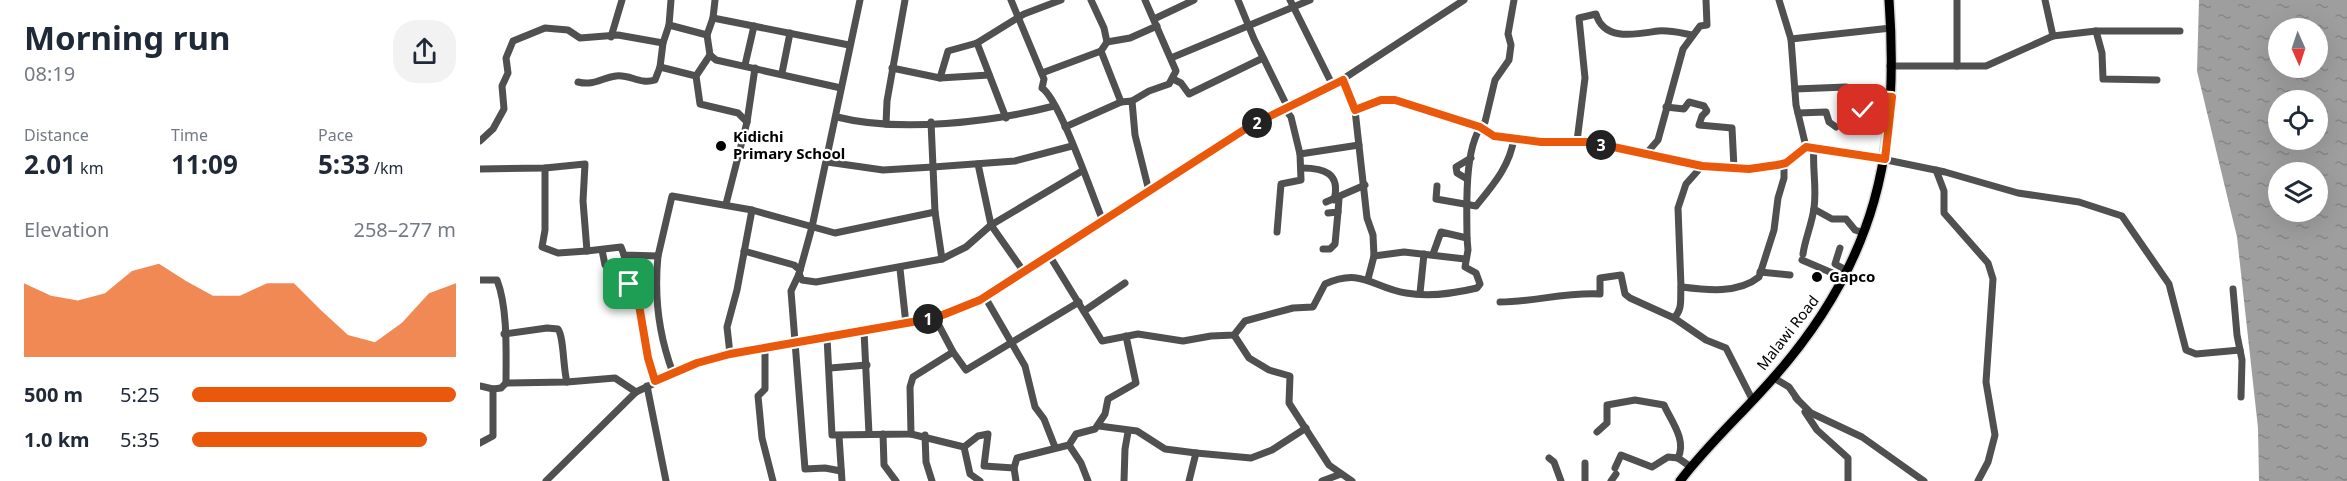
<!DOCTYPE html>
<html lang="en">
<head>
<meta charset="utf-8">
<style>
  body { margin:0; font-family:"Noto Sans",sans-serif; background:#f2f2f3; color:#1f2937; height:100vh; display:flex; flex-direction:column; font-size:22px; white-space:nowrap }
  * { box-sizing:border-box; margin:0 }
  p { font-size:20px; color:#747a83 }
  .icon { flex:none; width:33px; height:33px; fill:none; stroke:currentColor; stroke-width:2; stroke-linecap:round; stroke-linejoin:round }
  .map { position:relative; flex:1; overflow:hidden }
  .drawer { display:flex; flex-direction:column; background:#fff; width:480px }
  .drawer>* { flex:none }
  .needle { width:39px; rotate:177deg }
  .fabs { position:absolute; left:1788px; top:18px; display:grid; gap:12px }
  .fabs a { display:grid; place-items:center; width:60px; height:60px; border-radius:50%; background:#fff; box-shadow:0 6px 24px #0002; font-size:30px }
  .pin { position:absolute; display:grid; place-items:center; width:51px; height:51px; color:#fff; margin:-26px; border-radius:12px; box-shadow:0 3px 9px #0006 }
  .km { position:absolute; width:30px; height:30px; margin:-15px; border-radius:50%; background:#222; color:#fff; font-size:16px; line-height:30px; text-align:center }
  .round { display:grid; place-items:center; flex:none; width:63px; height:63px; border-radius:24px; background:#f2f2f3 }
  .overview { display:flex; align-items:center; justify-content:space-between; height:102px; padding:0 24px }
  h1 { font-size:33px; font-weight:700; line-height:45px }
  .stats { display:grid; grid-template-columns:repeat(3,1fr); gap:9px; height:102px; padding:6px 24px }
  .stats div { display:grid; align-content:center }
  .stats b { font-size:26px; font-weight:700 }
  .stats small { font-size:16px; font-weight:400 }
  .stats p { font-size:16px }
  .chart { height:168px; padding:12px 24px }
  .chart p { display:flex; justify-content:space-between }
  .chart svg { width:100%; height:108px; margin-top:6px; fill:#ea580c; opacity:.7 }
  ul { padding:0 24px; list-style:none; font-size:20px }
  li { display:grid; grid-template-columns:96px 72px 1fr; align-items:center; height:45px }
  li i { height:15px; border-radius:8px; background:#ea580c }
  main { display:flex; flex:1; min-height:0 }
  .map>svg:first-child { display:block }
</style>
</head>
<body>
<main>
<section class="drawer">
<div class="overview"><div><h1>Morning run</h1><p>08:19</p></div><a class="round"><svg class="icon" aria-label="share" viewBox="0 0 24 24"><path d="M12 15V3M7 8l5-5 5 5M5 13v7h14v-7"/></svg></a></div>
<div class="stats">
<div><p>Distance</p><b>2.01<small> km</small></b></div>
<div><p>Time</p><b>11:09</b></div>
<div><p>Pace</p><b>5:33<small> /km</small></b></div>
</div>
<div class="chart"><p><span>Elevation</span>258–277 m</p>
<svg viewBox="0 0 160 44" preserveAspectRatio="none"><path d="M0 44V14L10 19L20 21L30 18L40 9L50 6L60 13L70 19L80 19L90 14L100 14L110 25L120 35L130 38L140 30L150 18L160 14V44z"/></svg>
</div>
<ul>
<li><b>500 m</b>5:25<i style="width:100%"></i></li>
<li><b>1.0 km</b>5:35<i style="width:89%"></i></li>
</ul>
</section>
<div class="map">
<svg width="1867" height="481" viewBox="0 0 1867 481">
  <defs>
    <pattern id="water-ripples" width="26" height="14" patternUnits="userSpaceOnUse" patternTransform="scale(1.5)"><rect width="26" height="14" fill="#9e9e9e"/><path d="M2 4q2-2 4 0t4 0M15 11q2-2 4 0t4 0" fill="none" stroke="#868686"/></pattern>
  </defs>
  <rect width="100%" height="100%" fill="#fff"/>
  <!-- water -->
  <path fill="url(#water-ripples)" fill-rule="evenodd" d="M 1719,0 L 1867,0 L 1867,481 L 1779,481 L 1778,428 L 1757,237 L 1717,71 ZM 1798,28 L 1838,28 L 1838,68 L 1798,68 ZM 1798,100 L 1838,100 L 1838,140 L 1798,140 ZM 1798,172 L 1838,172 L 1838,212 L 1798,212 Z"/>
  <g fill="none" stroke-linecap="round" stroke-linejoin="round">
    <defs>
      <path id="major" d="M 1200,481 C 1229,443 1264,412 1295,376 C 1396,261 1420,150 1409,0"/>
    </defs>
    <!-- major casing -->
    <use href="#major" stroke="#dbdbdb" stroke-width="12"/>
    <!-- minor -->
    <g stroke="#505050" stroke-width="7">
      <path d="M 191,0 L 189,25 L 227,35 L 230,55 L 236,60 L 361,88"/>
      <path d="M 531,0 L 564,79 L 562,88 C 580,100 612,195 623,221"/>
      <path d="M 611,0 L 624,28 L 627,42"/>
      <path d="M 758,0 L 774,39 L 808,108"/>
      <path d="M 810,0 L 852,84"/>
      <path d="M 1299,0 L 1311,39 L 1316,105 L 1326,147"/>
      <path d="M 1565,0 L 1573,36"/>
      <path d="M 233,18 L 369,45"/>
      <path d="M 674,19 L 714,0"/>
      <path d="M 1616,31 L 1622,53 L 1623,79 L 1677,80"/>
      <path d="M 227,35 L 233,18 L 235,0"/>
      <path d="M 131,37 L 142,0"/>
      <path d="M 1311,39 L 1411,28"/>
      <path d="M 497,43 L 526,118"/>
      <path d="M 691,58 L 830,0"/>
      <path d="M 265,65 L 274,26"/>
      <path d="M 1410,66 L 1506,66 L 1573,36 L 1616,31 L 1700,31"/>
      <path d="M 1477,66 L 1477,0"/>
      <path d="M 180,67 L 183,43"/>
      <path d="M 412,68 L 460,78 L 468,51 L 497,43 L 544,14 L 581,0"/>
      <path d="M 302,73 L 310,33"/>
      <path d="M 562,73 L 621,51"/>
      <path d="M 216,76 L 230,55"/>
      <path d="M 460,78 L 509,75"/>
      <path d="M 693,79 L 701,83 L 709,94 L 783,58"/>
      <path d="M 863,79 L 875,110 L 887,218 L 893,235 L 894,256 L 888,279"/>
      <path d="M 98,82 C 114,86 121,78 136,76 C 150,74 160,85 175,80 L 180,67 L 216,76 L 220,104 L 258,113 L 267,122"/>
      <path d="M 1315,89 L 1366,87"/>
      <path d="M 652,101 L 669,91 L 689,84 L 696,71 L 665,0"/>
      <path d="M 1186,107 L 1204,109 L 1209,102 L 1224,106 L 1227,111 L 1222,116 L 1219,125 L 1252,128 L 1254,168"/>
      <path d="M 805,109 L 811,117 L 820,154"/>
      <path d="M 875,110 L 901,100 L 915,100 L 1000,127 L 1014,136 L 1061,142 L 1110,143 L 1222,166 L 1269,169 L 1297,165 L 1306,163 L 1326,147 L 1363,151 L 1465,172 L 1538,193 L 1599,202 L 1642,216 L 1689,284 L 1706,350 L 1716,354 L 1760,350"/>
      <path d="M 1318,113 L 1346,112 L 1349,122 L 1356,127"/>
      <path d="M 1379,116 L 1383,110 L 1396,106 L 1397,97 L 1411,97"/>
      <path d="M 357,117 C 420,133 512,122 574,106"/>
      <path d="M 451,122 L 455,212 L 462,259"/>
      <path d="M 406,124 L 407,101 L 425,0"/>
      <path d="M 585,127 L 641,102"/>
      <path d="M 0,141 L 13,129 L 24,109 L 22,86 L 28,73 L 26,58 L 33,41 L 65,28 L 88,30 L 100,38 L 138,35 L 183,43 L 189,25"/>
      <path d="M 1097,141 L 1105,78 L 1099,18 L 1116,14 C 1124,42 1157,34 1178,31 C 1190,30 1201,33 1212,35"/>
      <path d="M 1165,155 L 1178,140 L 1203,49 L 1220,26 L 1227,25 L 1226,0"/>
      <path d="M 347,162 L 403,170 L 453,167 L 535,161 L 592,146"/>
      <path d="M 498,164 L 511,225 L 544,272"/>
      <path d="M 65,168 L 65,230 L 62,247 L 78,253 L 107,251"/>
      <path d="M 822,168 C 844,168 861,173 854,200"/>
      <path d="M 0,169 L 65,168 L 105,164 L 103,201 L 107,251 L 141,247 L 144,255 L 178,256 L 192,196 L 272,210 L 355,233 L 455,212"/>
      <path d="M 1456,170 L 1464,191 L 1464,213 L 1508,263 L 1513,279 L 1506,382 L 1515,435 L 1508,462 L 1498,481"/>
      <path d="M 987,179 L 977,173 L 976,167 L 991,158"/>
      <path d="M 957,186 L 956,199 L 996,206 C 1013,185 1030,166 1034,138"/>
      <path d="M 669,191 L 655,135 L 652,101 L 641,102 L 621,51 L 627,42 L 650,38 L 677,26"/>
      <path d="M 846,202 L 885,185"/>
      <path d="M 246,204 L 267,122 L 275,68"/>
      <path d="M 1334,209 L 1352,219 L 1366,219 L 1375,230 L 1384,233"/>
      <path d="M 848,213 L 858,212 L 859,199"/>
      <path d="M 797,232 L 801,184 L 821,180 L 820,154 L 879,145"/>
      <path d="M 987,238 C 987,210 983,143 1005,122 L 1015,80 L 1029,60 L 1031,45 L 1028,34 L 1034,0"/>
      <path d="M 1360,248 L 1355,264 L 1368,271"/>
      <path d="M 843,249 L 850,249 L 855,244 L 858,212"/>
      <path d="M 122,250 L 125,265 L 147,275"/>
      <path d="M 264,251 L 314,265 L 320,270"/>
      <path d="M 1323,254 C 1325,239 1332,224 1334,208 C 1337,187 1332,168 1334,147"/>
      <path d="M 144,255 L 150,290 L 155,291 L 158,299 L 168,358 L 175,381"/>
      <path d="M 569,255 L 622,341 L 658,334 L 703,341 L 731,336 L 754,335 L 765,321 L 813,308 L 833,307 L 845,284 C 882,267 893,288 926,293 C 948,297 976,293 997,288 L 1000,284 L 996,273 L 985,267 L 988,250 L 987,238 L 961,232 L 953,254"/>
      <path d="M 178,256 C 174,296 179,336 193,373"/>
      <path d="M 894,256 L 924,252 L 985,259"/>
      <path d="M 1322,260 L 1364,278"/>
      <path d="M 420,269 L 426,324"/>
      <path d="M 1280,272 L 1310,275"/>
      <path d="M 319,274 L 322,280 L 336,282 L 462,259 L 486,247 L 511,225 L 602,171"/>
      <path d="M 0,280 L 17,280 C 28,308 26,353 26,383 L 21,388 L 13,389 L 13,436 L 0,443"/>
      <path d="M 1201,287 L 1198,208 L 1206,184 L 1222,166"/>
      <path d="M 1753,289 L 1757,335 L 1762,360 L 1761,397"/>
      <path d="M 940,293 L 944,254"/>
      <path d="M 505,297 L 545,366 L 555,407 L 564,419 L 575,447"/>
      <path d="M 1020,302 C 1054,302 1085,292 1120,294 L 1120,278 L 1141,275 L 1145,294 L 1150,298 L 1194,318 L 1226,340 L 1246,348 L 1272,399"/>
      <path d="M 604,311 L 645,283"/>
      <path d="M 455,318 L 473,352 L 486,370 L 599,302"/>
      <path d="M 1194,318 C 1203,309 1200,299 1201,287 C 1226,290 1258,294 1279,277 L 1294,230 L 1298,198 L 1304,178 L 1304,164"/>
      <path d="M 384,331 L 389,434"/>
      <path d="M 24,334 L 67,328 L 78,329 C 84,337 83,369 87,382 L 26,383"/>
      <path d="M 754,335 L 769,358 L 789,370 L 810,376 L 809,403 L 849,465 L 872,481"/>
      <path d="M 347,337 L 352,435 L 431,434 L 430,387 L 433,377 L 473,352"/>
      <path d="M 285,349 L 285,389 L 278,396 L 282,438 L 293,481"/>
      <path d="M 250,354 L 247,327 L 257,290 L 272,210"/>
      <path d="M 350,368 L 387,365"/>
      <path d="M 1294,378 L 1309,387 L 1318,400"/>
      <path d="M 87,382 L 135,378 L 156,392"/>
      <path d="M 0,386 L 13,389"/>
      <path d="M 167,386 L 186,481"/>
      <path d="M 1316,398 L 1331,413 L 1382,437 L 1444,481"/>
      <path d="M 1325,412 L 1337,430 L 1368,458 L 1368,481"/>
      <path d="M 619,426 L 657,431 L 685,449 L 716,453 L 709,481"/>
      <path d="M 1117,432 L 1127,423 L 1127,405 L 1155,400 L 1184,405 C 1191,421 1207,440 1198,458 L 1211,467"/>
      <path d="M 403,434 L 404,465 L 416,481"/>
      <path d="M 431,434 L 484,447 L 490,474 L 500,481"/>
      <path d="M 445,435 L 446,462 L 452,481"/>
      <path d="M 359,436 L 362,481"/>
      <path d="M 589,445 L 601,463 L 608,481"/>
      <path d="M 484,447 L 498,436 L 508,434 L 504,466 L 534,468"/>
      <path d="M 716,453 L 771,458 L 792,450 L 826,428"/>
      <path d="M 1069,458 L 1074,462 L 1081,481"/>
      <path d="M 1105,463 L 1105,481"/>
      <path d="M 1135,468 L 1141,455 L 1172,467 L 1188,457 L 1198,458"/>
      <path d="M 361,471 L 345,468 L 325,469 L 311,291 L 319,274 L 332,227 L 380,0"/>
      <path d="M 66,481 L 156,392 L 217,363 L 314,342 L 463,316 L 500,300 L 770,126 L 863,79 L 984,0"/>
      <path d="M 536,481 L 534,468 L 537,458 L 589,445 L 596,434 L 615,429 L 625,414 L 628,399 L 656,383 L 646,336"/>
      <path d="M 644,481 L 645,449 L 648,432"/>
      <path d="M 842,481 L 861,474"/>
      <path d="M 1131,481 L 1136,474"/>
    </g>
    <!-- major -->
    <use href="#major" stroke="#000" stroke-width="9"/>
  </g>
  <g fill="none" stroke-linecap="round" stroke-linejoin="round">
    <defs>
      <path id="route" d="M 149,284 L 158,299 L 168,358 L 175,381 L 217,363 L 250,354 L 455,318 L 500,300 L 770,126 L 863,80 L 875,110 L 901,100 L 915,100 L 1000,127 L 1014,136 L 1061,142 L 1110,142 L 1222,166 L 1269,169 L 1297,165 L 1306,163 L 1326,147 L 1405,159 L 1412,97 L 1397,96 L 1396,106 L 1383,110"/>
    </defs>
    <!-- route casing -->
    <use href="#route" stroke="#fff" stroke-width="12"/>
    <!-- route -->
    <use href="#route" stroke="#ea580c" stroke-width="8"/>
  </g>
  <!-- markers -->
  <g fill="#000" stroke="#fff" stroke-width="2">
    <circle cx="241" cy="146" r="6"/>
    <circle cx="1337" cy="277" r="6"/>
  </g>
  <g text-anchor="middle" stroke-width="4.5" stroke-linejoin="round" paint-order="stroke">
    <!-- poi labels -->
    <g font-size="15" font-weight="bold" fill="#000" stroke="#fff" text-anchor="start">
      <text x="253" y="142">Kidichi<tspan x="253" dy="17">Primary School</tspan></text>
      <text x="1349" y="282">Gapco</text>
    </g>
    <!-- street labels -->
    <g font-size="15" fill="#000" stroke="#fff">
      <text transform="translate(1308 333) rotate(-52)" y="5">Malawi Road</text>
    </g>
  </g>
</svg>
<div class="fabs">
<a><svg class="needle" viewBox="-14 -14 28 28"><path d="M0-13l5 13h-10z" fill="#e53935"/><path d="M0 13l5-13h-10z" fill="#747a83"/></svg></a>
<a><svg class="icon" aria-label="locate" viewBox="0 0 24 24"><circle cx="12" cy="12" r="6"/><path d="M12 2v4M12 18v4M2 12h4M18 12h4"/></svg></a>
<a><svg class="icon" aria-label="layers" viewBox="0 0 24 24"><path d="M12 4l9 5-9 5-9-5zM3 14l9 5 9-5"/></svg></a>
</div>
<div class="pin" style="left:149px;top:284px;background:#1e9e55"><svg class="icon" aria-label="arrive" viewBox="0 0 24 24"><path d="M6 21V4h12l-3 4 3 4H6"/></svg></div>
<div class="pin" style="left:1383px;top:110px;background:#d93025"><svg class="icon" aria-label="check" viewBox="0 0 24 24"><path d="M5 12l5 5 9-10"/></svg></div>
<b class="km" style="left:448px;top:319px">1</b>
<b class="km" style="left:777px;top:123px">2</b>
<b class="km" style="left:1121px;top:145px">3</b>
</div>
</main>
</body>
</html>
